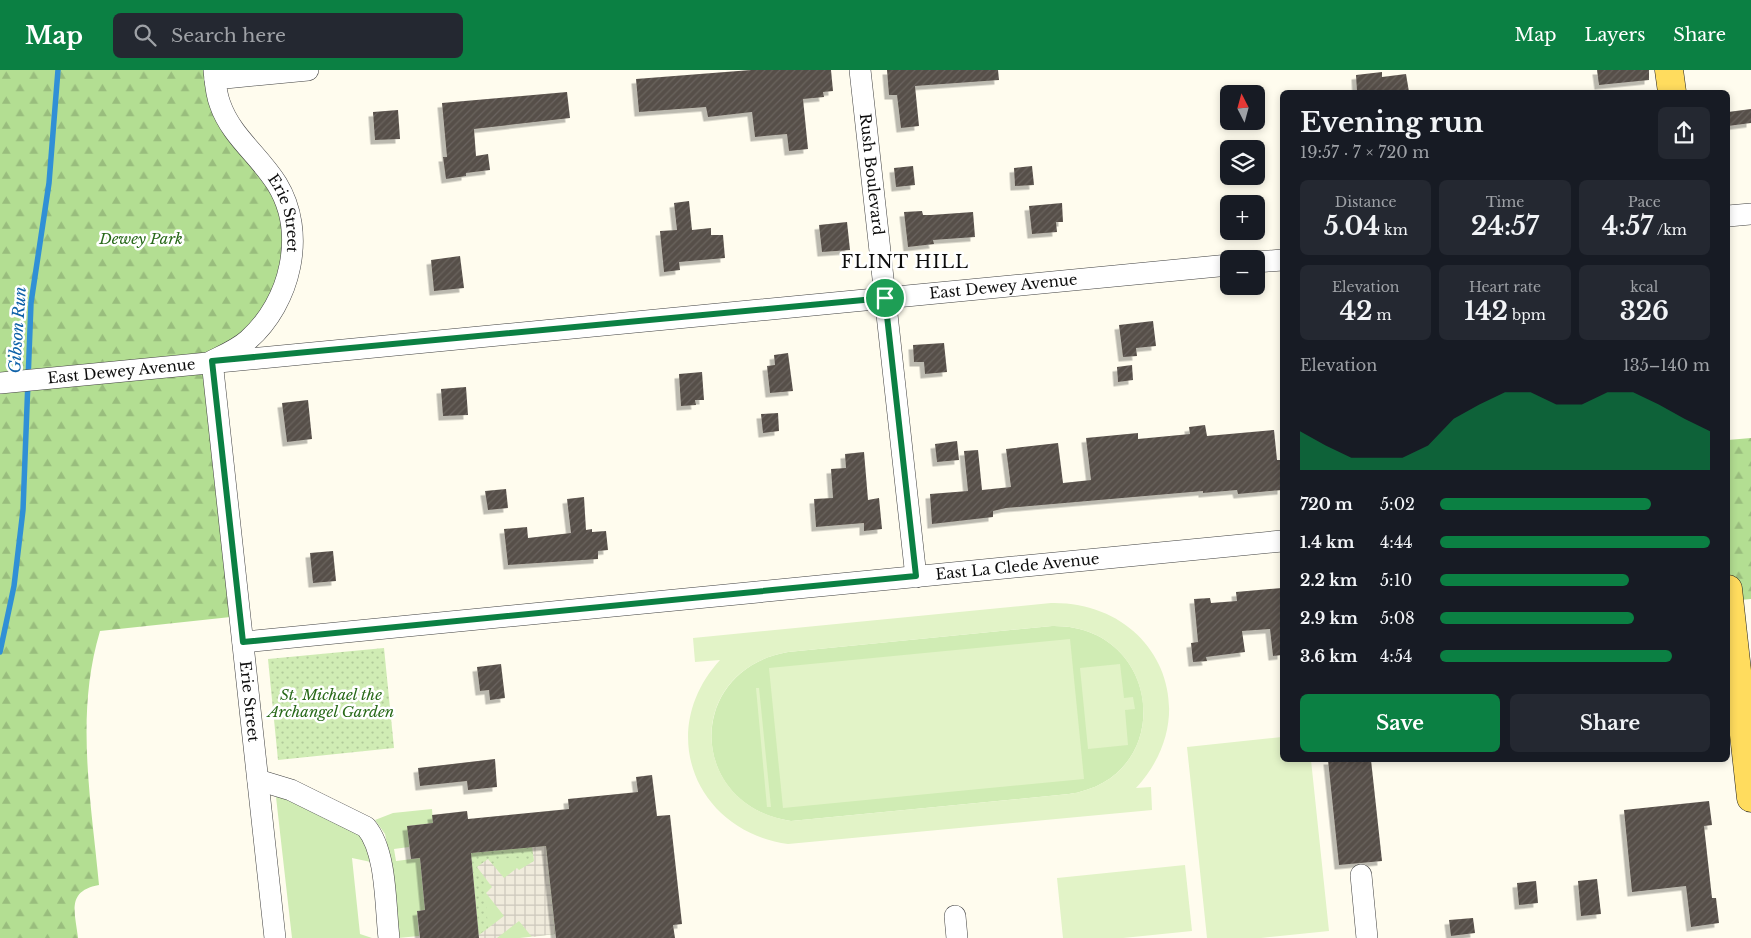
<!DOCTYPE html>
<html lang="en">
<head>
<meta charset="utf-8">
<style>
  body { margin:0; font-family:"Libre Baskerville",serif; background:#242831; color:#f1f3f6; height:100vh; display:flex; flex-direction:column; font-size:19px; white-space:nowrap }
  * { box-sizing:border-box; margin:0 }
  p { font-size:16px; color:#9ea1a6 }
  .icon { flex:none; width:28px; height:28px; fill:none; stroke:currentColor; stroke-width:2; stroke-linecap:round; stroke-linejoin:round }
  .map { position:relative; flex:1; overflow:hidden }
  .details { position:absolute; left:1280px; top:20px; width:450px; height:672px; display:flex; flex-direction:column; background:#171b24; border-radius:8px; box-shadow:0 2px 8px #0003 }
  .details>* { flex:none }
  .needle { width:32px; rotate:354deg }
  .tools { position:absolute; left:1220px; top:15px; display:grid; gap:10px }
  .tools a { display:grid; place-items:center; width:45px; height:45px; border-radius:8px; background:#171b24; box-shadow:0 2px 8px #0003; font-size:25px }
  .pin { position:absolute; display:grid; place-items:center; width:42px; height:42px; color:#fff; margin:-21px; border:2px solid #fff; border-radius:50%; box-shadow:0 1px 5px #0007 }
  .round { display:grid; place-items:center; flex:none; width:52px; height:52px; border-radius:8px; background:#242831 }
  .headline { display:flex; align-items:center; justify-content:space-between; height:85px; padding:0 20px }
  h1 { font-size:28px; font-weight:700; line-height:38px }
  .figures { display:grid; grid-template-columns:repeat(3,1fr); gap:8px; height:85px; padding:5px 20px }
  .figures div { display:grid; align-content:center; border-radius:8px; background:#242831; text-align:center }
  .figures b { font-size:25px; font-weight:700 }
  .figures small { font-size:14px; font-weight:400 }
  .figures p { font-size:14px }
  .chart { height:140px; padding:10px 20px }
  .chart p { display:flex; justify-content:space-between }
  .chart svg { width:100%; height:90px; margin-top:5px; fill:#0b8043; opacity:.7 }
  .primary-button { display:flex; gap:10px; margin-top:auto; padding:10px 20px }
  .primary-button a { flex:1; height:58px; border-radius:8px; background:#0b8043; color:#fff; font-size:20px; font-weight:700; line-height:58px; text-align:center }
  .primary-button a+a { background:#242831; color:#f1f3f6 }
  ul { padding:0 20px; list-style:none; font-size:16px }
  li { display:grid; grid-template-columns:80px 60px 1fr; align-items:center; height:38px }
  li i { height:12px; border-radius:6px; background:#0b8043 }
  header { display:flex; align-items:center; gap:30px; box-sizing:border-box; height:70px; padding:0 25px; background:#0b8043; color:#fff }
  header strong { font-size:24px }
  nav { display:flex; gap:28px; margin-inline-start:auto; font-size:18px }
  .search { width:350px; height:45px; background:#242831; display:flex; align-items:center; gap:12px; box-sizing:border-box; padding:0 18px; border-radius:8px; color:#9ea1a6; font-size:19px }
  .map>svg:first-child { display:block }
</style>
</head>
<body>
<header>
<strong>Map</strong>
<div class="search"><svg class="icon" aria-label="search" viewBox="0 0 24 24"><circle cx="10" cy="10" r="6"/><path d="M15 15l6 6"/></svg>Search here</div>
<nav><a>Map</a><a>Layers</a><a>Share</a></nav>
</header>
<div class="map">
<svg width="1751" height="868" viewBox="0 0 1751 868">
  <defs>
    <pattern id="forest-firs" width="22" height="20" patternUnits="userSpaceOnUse" patternTransform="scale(1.25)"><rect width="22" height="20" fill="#b3de92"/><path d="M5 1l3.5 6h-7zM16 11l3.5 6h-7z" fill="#99bd7d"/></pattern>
    <pattern id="garden-dots" width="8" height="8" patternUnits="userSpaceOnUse" patternTransform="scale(1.25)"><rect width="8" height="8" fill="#d0ecb4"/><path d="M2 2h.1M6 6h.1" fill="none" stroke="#b1c99a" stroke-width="1.8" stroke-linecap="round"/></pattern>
    <pattern id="plaza-grid" width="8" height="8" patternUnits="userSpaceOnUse" patternTransform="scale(1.25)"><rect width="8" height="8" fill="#f0ebdc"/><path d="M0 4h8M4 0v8" fill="none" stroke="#cdc8bc"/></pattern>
    <pattern id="building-hatch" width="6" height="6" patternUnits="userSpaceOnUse" patternTransform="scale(1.25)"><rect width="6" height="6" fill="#574f49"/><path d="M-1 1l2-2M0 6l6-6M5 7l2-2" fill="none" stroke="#6a645f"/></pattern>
    <filter id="shadow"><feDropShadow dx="-4.5" dy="4.5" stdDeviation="0" flood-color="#0004"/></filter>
  </defs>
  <rect width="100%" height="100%" fill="#fffcee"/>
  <!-- grass -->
  <g fill="#d0ecb4">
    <path d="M 1052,556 C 1163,554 1178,708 1069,724 L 791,751 C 687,736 684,600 788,582 Z"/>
    <path d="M 280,726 L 363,766 L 371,792 L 352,788 L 360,864 L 372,868 L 292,868 L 276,727 Z"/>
    <path d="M 432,739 L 433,753 L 408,756 L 409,777 L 394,779 L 396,791 L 420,788 L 425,840 L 417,841 L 419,866 L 398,868 L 387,774 L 385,764 L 375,750 L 393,743 Z"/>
    <path d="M 546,776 L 555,864 L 520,868 L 479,868 L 471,783 Z"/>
  </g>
  <!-- forest -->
  <g fill="url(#forest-firs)">
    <path d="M 0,0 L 214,0 L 215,9 L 292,152 L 269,245 L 212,291 L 240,546 L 100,561 C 75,645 91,729 99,815 C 66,821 75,842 78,868 L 0,868 Z"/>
    <path d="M 1751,368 L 1751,529 L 1729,531 L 1728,370 Z"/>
  </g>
  <!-- garden -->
  <g fill="url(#garden-dots)">
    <path d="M 384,578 L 394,678 L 278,690 L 268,589 Z"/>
    <path d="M 532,777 L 534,791 L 528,793 C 518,785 502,787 492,794 L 488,789 L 477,798 L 484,806 L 488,859 L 479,865 L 471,783 Z"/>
  </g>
  <!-- pitch -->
  <g fill="#e2f3c7" fill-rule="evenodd">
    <path d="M 1051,533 C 1155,531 1208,640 1136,718 L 1151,717 L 1152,740 L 788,774 C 695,761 655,661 720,590 L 695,592 L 693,568 ZM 1052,556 C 1163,554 1178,708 1069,724 L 791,751 C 687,735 684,600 788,582 Z"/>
    <path d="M 1070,569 L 1084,709 L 783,738 L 769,598 Z"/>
    <path d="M 1120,594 L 1124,628 L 1133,627 L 1135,639 L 1125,640 L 1128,675 L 1088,679 L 1080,598 Z"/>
    <path d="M 756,618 L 759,618 L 771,737 L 767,737 Z"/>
    <path d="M 1282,667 L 1282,690 L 1311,690 L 1329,861 L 1261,868 L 1207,868 L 1187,677 Z"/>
    <path d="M 1185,795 L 1192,861 L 1123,868 L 1063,868 L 1057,808 Z"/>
  </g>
  <!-- plaza -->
  <path fill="url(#plaza-grid)" d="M 546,776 L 555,864 L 532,867 L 519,851 L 497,868 L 479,868 L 479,865 L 504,846 L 486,823 L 492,817 L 477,797 L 488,789 L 504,808 L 517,798 L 519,800 L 534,791 L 532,777 Z"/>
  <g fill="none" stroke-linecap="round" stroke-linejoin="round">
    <!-- stream -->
    <path stroke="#3090d6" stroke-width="5.5" d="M 0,582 L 14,516 L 23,440 L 31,233 L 49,113 L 58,0"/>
  </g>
  <!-- building -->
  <g fill="url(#building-hatch)" filter="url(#shadow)">
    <path d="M 751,0 L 831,0 L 833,21 L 823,22 L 824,27 L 803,29 L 808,79 L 789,81 L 787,64 L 755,67 L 752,42 L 708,47 L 706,37 L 639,42 L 636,9 Z"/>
    <path d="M 887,0 L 998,0 L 999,10 L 915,16 L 919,56 L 901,58 L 897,25 L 889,25 Z"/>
    <path d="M 1597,0 L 1649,0 L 1649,10 L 1599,15 Z"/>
    <path d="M 1382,2 L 1382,7 L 1406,4 L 1409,22 L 1357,22 L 1356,5 Z"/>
    <path d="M 567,22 L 570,48 L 474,59 L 476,86 L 488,84 L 490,100 L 466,103 L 466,106 L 446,109 L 443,87 L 447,87 L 442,33 Z"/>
    <path d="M 1751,39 L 1751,53 L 1728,56 L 1728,42 Z"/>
    <path d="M 398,40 L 400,69 L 375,70 L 373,42 Z"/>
    <path d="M 913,96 L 915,115 L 896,117 L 894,98 Z"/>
    <path d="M 1032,96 L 1034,115 L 1015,116 L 1014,98 Z"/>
    <path d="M 689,131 L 692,160 L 711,158 L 711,165 L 723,165 L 725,188 L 679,192 L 680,200 L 664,202 L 660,161 L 677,160 L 674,133 Z"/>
    <path d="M 1062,133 L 1063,152 L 1056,152 L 1057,162 L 1032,164 L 1029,136 Z"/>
    <path d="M 922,141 L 923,145 L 931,145 L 973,142 L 975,167 L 933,170 L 934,174 L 908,177 L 904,142 Z"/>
    <path d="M 847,152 L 850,180 L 822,182 L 819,155 Z"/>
    <path d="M 460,186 L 464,218 L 434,221 L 431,190 Z"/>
    <path d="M 1153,251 L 1156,276 L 1136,278 L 1137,286 L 1123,287 L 1119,255 Z"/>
    <path d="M 944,273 L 947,302 L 925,304 L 924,292 L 914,292 L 913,275 Z"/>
    <path d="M 788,283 L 793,321 L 770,323 L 767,296 L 775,295 L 774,285 Z"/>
    <path d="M 1132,295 L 1133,310 L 1118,312 L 1117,297 Z"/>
    <path d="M 702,302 L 704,330 L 695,330 L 696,335 L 681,336 L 679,304 Z"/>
    <path d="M 466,317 L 468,345 L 443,346 L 441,319 Z"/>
    <path d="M 308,330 L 312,369 L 287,372 L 282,333 Z"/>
    <path d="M 778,343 L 779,361 L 763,363 L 761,344 Z"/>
    <path d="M 1205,355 L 1207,366 L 1274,360 L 1277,390 L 1282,390 L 1282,420 L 1238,424 L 1237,420 L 1203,423 L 1203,421 L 1006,438 L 993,441 L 993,447 L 932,454 L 930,424 L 968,421 L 964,381 L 978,380 L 982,420 L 1011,417 L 1006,379 L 1058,373 L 1063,413 L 1091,410 L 1086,368 L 1138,363 L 1138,369 L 1190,364 L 1189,357 Z"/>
    <path d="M 957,371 L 959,390 L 937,392 L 935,374 Z"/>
    <path d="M 864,382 L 868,430 L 879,428 L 882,459 L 864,461 L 864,453 L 816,457 L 814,429 L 833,428 L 831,399 L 846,398 L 845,384 Z"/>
    <path d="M 506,419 L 508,438 L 488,440 L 485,421 Z"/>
    <path d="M 584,427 L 586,460 L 592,459 L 592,462 L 606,461 L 608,480 L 598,481 L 598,489 L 508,495 L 504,459 L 527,457 L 528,468 L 571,463 L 567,429 Z"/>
    <path d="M 333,481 L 336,511 L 313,513 L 310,483 Z"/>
    <path d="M 1282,518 L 1282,585 L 1273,586 L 1270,559 L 1242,561 L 1245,582 L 1206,587 L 1207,591 L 1193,592 L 1191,573 L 1198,572 L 1194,529 L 1210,528 L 1211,533 L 1237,531 L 1236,522 Z"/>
    <path d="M 501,594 L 505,628 L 490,630 L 489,620 L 480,621 L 477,597 Z"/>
    <path d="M 495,689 L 497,717 L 468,720 L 467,711 L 420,716 L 418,698 Z"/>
    <path d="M 1328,690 L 1371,690 L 1382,791 L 1339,795 Z"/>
    <path d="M 652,705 L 657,746 L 670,745 L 682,854 L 673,855 L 675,868 L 556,868 L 546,776 L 471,783 L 479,868 L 420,868 L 417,841 L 425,840 L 420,788 L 411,789 L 407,756 L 433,753 L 432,745 L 467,741 L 468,749 L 569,739 L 568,729 L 638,722 L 636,707 Z"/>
    <path d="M 1709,731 L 1712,755 L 1704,756 L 1712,828 L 1716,828 L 1719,853 L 1691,857 L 1686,816 L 1632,822 L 1624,740 Z"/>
    <path d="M 1597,809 L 1601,844 L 1581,846 L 1578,811 Z"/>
    <path d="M 1536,811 L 1538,833 L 1519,835 L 1517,813 Z"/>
    <path d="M 1473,848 L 1475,863 L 1451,866 L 1449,850 Z"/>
  </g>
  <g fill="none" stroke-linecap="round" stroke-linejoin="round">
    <defs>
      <g id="minor">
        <path id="s1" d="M 214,0 C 215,11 216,24 220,34 C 231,66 259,85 277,114 C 307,163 291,232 248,270 C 238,279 224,285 212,291 L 275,868"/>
        <path id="s2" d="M 860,0 L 916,507"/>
        <path d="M 215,9 L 308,0"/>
        <path d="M 1728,146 L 1751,144"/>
        <path d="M 1256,192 L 1282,190"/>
        <path id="s3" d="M 0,313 L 1229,195"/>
        <path id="s4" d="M 243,572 L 1282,471"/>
        <path d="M 258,710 L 291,720 L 366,757 C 387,782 385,835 389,868"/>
        <path d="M 1361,805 L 1367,868"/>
        <path d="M 955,846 L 957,868"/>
      </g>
      <g id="major">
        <path d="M 1669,0 L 1672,22"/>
        <path d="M 1728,519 L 1751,728"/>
      </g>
    </defs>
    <!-- minor casing -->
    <use href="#minor" stroke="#404040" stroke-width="22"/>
    <!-- major casing -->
    <use href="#major" stroke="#1e1e1e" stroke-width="29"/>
    <!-- minor -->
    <use href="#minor" stroke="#fff" stroke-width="21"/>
    <!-- major -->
    <use href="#major" stroke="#ffdc5e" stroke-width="28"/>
  </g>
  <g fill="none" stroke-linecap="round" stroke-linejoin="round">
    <defs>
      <path id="route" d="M 885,228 L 916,506 L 243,572 L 212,291 Z"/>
    </defs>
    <!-- route casing -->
    <use href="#route" stroke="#fff" stroke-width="10"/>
    <!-- route -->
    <use href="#route" stroke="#0b8043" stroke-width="6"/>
  </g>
  <g text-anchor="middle" stroke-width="5" stroke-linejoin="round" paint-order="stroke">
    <!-- street labels -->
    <g font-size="15" fill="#0d0d0d" stroke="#fff">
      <text dy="5" stroke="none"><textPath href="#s2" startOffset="105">Rush Boulevard</textPath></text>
      <text dy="5" stroke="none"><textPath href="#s1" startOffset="164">Erie Street</textPath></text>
      <text dy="5" stroke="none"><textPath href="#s3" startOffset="1008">East Dewey Avenue</textPath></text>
      <text dy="5" stroke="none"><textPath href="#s3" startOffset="122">East Dewey Avenue</textPath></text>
      <text dy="5" stroke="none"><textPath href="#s4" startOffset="778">East La Clede Avenue</textPath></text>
      <text dy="5" stroke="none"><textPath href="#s1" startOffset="689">Erie Street</textPath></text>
    </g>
    <!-- park labels -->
    <g font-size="15" font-style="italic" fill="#286919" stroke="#fff">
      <text x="141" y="174">Dewey Park</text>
      <text x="331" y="630">St. Michael the<tspan x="331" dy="17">Archangel Garden</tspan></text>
    </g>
    <!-- water labels -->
    <g font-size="16" font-style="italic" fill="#0e61a8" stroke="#fff">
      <text transform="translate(17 260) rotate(-86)" y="6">Gibson Run</text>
    </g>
    <!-- quarter labels -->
    <g font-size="18" letter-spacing="1" fill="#0d0d0d" stroke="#fff">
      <text x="905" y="198">FLINT HILL</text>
    </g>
  </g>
</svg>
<div class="tools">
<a><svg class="needle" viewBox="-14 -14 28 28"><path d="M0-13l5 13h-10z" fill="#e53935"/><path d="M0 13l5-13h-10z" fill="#9ea1a6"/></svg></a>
<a><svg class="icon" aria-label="layers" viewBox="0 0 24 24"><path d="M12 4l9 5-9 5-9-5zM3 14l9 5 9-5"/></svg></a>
<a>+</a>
<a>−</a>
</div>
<div class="pin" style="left:885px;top:228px;background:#1e9e55"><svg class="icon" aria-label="arrive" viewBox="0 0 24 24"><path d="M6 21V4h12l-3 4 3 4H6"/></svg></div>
<section class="details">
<div class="headline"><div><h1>Evening run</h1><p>19:57 · 7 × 720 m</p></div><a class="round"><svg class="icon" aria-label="share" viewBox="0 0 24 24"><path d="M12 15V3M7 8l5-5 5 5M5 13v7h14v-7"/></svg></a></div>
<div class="figures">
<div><p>Distance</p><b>5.04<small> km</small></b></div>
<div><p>Time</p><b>24:57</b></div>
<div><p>Pace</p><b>4:57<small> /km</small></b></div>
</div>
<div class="figures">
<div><p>Elevation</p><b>42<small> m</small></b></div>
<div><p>Heart rate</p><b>142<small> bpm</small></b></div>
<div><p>kcal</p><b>326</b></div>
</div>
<div class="chart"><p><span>Elevation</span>135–140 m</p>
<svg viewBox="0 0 160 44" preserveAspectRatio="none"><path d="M0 44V25L10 32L20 38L30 38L40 38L50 32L60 19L70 12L80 6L90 6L100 12L110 12L120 6L130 6L140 12L150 19L160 25V44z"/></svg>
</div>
<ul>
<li><b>720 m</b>5:02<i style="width:78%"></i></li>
<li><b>1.4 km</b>4:44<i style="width:100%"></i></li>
<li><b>2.2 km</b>5:10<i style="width:70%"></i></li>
<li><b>2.9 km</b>5:08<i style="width:72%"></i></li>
<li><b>3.6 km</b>4:54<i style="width:86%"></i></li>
</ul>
<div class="primary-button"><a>Save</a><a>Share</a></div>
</section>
</div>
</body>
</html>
